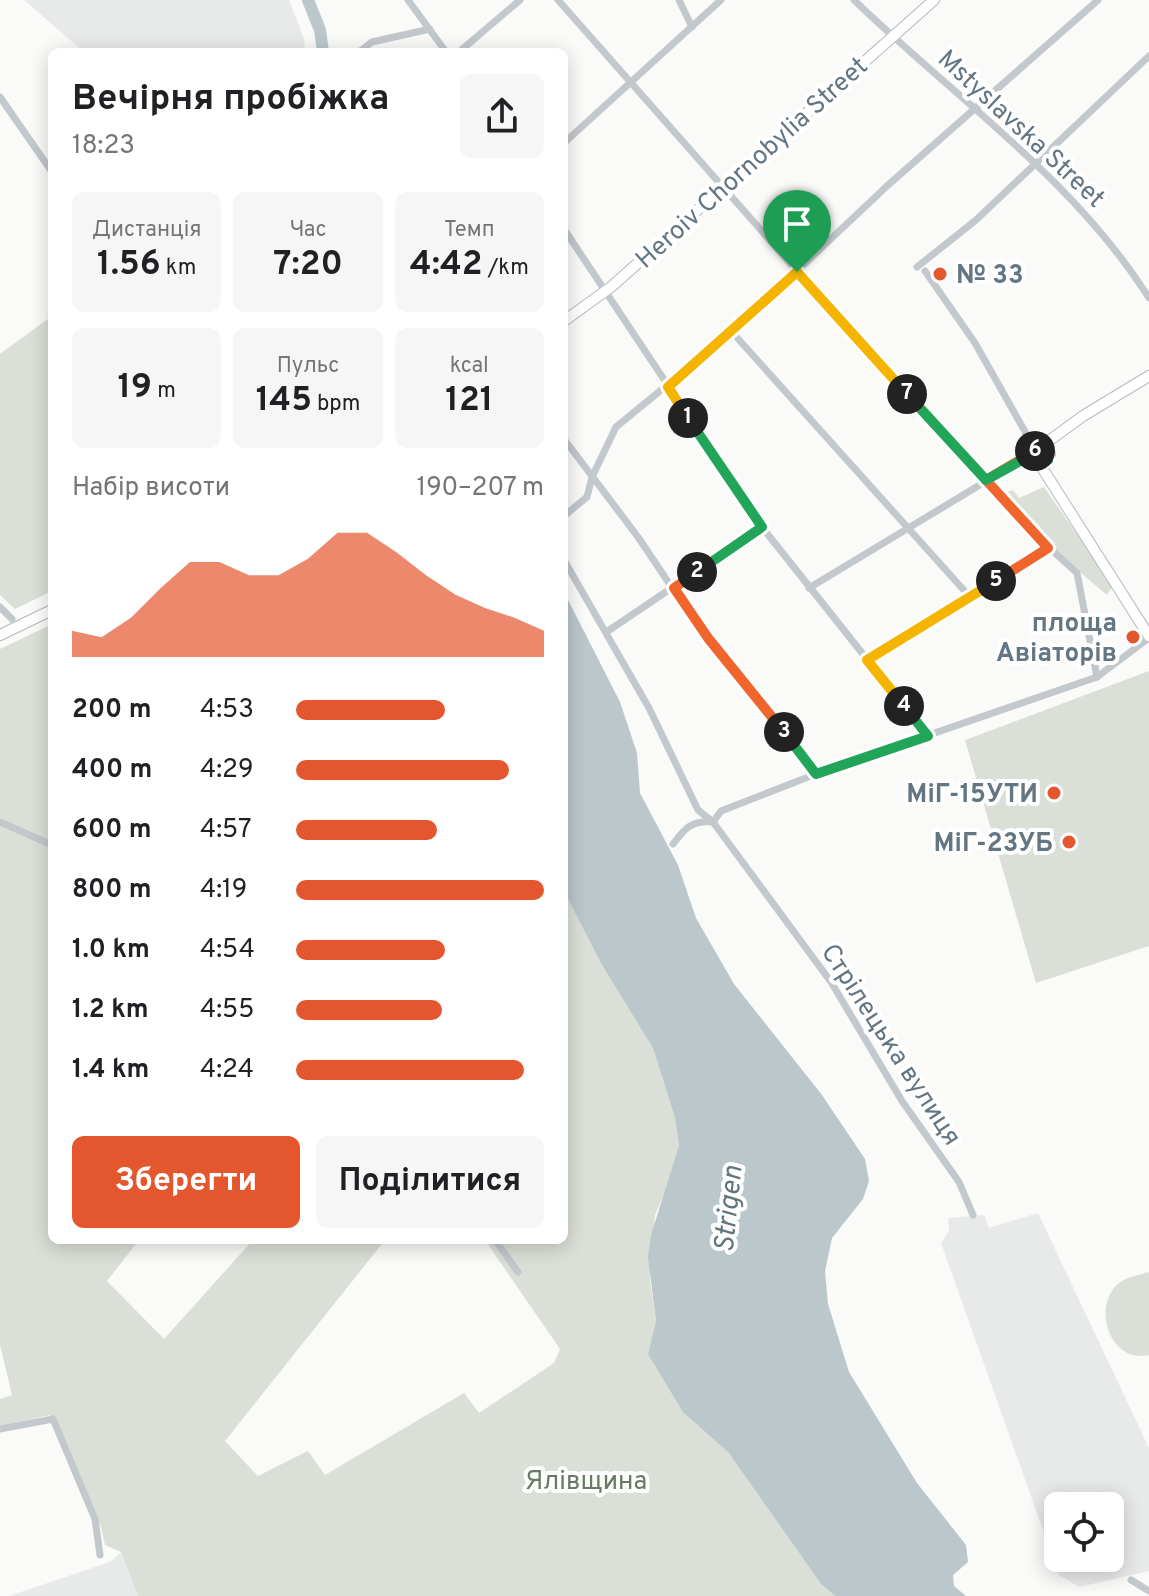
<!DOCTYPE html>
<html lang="uk">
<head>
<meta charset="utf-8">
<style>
  body { margin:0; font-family:Overpass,sans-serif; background:#f6f6f6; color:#202124; height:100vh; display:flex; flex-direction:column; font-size:30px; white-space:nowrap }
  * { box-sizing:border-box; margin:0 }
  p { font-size:26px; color:#757577 }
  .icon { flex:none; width:44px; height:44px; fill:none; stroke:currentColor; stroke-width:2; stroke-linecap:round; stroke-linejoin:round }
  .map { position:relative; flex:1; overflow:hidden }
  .details { position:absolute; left:48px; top:48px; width:520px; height:1196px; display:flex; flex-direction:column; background:#fff; border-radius:12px; box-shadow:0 4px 20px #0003 }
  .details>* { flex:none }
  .buttons { position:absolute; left:1044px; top:1492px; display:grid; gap:16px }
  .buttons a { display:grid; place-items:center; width:80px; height:80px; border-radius:12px; background:#fff; box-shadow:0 4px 20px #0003; font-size:40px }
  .pin { position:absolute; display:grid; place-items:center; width:68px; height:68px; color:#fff; margin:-82px -34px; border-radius:50% 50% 50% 0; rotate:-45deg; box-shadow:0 0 8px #0007 }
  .pin .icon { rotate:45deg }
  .km { position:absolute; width:40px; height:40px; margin:-20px; border-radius:50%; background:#222; color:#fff; font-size:22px; line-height:40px; text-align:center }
  .round { display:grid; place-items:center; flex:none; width:84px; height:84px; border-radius:12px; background:#f6f6f6 }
  .head { display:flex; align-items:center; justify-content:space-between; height:136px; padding:0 24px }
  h1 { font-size:36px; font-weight:700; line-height:60px }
  .metrics { display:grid; grid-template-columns:repeat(3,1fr); gap:12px; height:136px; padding:8px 24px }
  .metrics div { display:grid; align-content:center; border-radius:12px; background:#f6f6f6; text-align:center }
  .metrics b { font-size:34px; font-weight:700 }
  .metrics small { font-size:22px; font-weight:400 }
  .metrics p { font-size:22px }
  .chart { height:224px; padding:16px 24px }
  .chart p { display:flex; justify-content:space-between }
  .chart svg { width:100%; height:144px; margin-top:8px; fill:#e4572e; opacity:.7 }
  .action { display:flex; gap:16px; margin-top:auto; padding:16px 24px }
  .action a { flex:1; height:92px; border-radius:12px; background:#e4572e; color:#fff; font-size:32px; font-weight:700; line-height:92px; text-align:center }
  .action a+a { background:#f6f6f6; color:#202124 }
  ul { padding:0 24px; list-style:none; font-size:26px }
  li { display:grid; grid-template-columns:128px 96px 1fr; align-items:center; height:60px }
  li i { height:20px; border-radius:10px; background:#e4572e }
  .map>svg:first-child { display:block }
</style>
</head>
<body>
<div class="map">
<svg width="1149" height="1596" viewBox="0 0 1149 1596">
  <rect width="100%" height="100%" fill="#fafaf8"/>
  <!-- built -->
  <g fill="#e8e9e9" fill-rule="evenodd">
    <path d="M 24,0 L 289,0 L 304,39 L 305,52 L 84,52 Z"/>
    <path d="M 1038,1213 L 1149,1448 L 1149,1571 L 1079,1587 L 1059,1575 L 941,1243 L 949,1231 L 948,1218 L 984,1215 L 989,1228 ZM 1058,1506 L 1110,1506 L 1110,1558 L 1058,1558 Z"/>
    <path d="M 121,1552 L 138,1596 L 9,1596 L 110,1562 Z"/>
  </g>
  <!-- green -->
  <g fill="#dadfd7">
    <path d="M 52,316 L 52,591 L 15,609 L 0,595 L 0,354 Z"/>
    <path d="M 1044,487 L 1113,586 L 1107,595 L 1048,545 L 1004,493 L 1013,490 L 1019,498 Z"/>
    <path d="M 52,624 L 52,1240 L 139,1240 L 107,1281 L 164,1339 L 253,1240 L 385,1240 L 225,1441 L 258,1476 L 308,1451 L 325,1475 L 464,1393 L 479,1413 L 554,1363 L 560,1349 L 485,1240 L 564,1240 L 564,891 L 653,1048 L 675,1118 L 679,1147 L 672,1177 L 655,1215 L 650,1280 L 656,1321 L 648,1354 L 728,1452 L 821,1584 L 835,1596 L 138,1596 L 121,1552 L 105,1545 L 101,1527 L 50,1415 L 0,1426 L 0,1399 L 12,1395 L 0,1345 L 0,649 Z"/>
    <path d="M 1149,671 L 1149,946 L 1036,983 L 965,740 Z"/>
    <path d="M 1149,1272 L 1149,1355 C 1110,1364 1091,1306 1119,1283 C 1126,1277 1139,1275 1149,1272 Z"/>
  </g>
  <!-- water -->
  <path fill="#bbc7cb" d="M 564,592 L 620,702 L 637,753 L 640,793 L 678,865 L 696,918 L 734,984 L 822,1095 L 865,1159 L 869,1181 L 863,1199 L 832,1238 L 825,1271 L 828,1304 L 849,1372 L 917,1483 L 966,1545 L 968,1562 L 953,1575 L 954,1586 L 966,1596 L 835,1596 L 821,1584 L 728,1452 L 683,1412 L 648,1354 L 656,1321 L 648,1257 L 651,1235 L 679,1146 L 675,1118 L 653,1048 L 601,963 L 564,891 Z"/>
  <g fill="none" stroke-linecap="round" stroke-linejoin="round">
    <!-- river -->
    <path stroke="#bbc7cb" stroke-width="12" d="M 308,0 L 320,30 L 323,52"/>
    <defs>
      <g id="secondary">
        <path d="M 564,321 L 611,287 L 934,0"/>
        <path d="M 1039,448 L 1083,416 L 1149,376"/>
        <circle cx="1042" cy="456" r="8"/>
        <path d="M 1039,463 L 1149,636"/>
        <path d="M 0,635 L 52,610"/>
      </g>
    </defs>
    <!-- secondary casing -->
    <use href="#secondary" stroke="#b3babf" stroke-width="12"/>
    <!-- street -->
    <g stroke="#c3c8cc" stroke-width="7">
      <path d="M 408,0 L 446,52"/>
      <path d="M 558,0 L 873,357 L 1034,534 L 1077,573 L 1097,677"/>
      <path d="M 679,0 L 692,27"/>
      <path d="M 854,0 C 954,97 1073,178 1149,298"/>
      <path d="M 359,52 L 372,42 L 430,29"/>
      <path d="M 459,52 L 520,0"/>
      <path d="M 0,97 L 52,172"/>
      <path d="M 564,143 L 721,0"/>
      <path d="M 564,229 L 762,527 L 928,736"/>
      <path d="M 917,267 L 976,220 L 1149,56"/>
      <path d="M 732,332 L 970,597"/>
      <path d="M 564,439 L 638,537 L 689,613 L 816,774"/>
      <path d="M 564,516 L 587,497 L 592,477 L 616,427 L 732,332 L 887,186 L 1098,0"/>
      <path d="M 564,560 L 649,708 L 698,810 L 713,822 L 831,982 L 902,1101 L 959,1182 L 973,1215"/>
      <path d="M 809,588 L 1036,451 L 975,343 L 925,271"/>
      <path d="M 0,607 L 12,619"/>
      <path d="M 608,631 L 762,527"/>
      <path d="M 867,660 L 1048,548"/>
      <path d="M 0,822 L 52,845"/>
      <path d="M 673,844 C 685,828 692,820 713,822 L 721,811 L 816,774 L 1097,677 L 1149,638"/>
      <path d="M 495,1240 L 518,1272"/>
      <path d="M 0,1429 L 53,1419 L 95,1519 L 100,1555"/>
      <path d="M 1131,1580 L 1149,1591"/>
    </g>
    <!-- secondary -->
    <use href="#secondary" stroke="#fff" stroke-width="10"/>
  </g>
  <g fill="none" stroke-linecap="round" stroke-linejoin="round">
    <defs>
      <path id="split-1" d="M 688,418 L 668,387 L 797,272"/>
      <path id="split-2" d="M 688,418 L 762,527 L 697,572"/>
      <path id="split-3" d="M 697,572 L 674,588 L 708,638 L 784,732"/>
      <path id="split-4" d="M 784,732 L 816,774 L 928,736 L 904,706"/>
      <path id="split-5" d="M 904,706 L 867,660 L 996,581"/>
      <path id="split-6" d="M 996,581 L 1048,548 L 986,480 L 1035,451"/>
      <path id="split-7" d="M 907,394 L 986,480 L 1022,460 L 1041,463 L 1048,460 L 1046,450 L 1035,451"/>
      <path id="split-8" d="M 797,272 L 907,394"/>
    </defs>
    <!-- split-1 casing -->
    <use href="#split-1" stroke="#fff" stroke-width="16"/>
    <!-- split-2 casing -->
    <use href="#split-2" stroke="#fff" stroke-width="16"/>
    <!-- split-3 casing -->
    <use href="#split-3" stroke="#fff" stroke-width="16"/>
    <!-- split-4 casing -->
    <use href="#split-4" stroke="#fff" stroke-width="16"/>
    <!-- split-5 casing -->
    <use href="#split-5" stroke="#fff" stroke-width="16"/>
    <!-- split-6 casing -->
    <use href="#split-6" stroke="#fff" stroke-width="16"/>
    <!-- split-7 casing -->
    <use href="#split-7" stroke="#fff" stroke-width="16"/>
    <!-- split-8 casing -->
    <use href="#split-8" stroke="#fff" stroke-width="16"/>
    <!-- split-1 -->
    <use href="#split-1" stroke="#f5b400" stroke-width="10"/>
    <!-- split-2 -->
    <use href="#split-2" stroke="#22a559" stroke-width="10"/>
    <!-- split-3 -->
    <use href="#split-3" stroke="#f0652b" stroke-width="10"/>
    <!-- split-4 -->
    <use href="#split-4" stroke="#22a559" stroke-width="10"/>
    <!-- split-5 -->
    <use href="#split-5" stroke="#f5b400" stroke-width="10"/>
    <!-- split-6 -->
    <use href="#split-6" stroke="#f0652b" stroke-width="10"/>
    <!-- split-7 -->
    <use href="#split-7" stroke="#22a559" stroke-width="10"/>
    <!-- split-8 -->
    <use href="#split-8" stroke="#f5b400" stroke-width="10"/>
  </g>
  <!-- markers -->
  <g fill="#e4572e" stroke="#fff" stroke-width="3">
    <circle cx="940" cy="274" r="8"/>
    <circle cx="1133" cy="637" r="8"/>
    <circle cx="1054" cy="793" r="8"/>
    <circle cx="1069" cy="842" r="8"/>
  </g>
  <g text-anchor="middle" stroke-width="8" stroke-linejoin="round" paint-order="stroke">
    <!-- street labels -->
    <g font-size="26" fill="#657683" stroke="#fff">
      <text transform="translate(1022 128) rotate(43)" y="9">Mstyslavska Street</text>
      <text transform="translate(751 162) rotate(-42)" y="9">Heroiv Chornobylia Street</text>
      <text transform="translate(892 1044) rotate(57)" y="9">Стрілецька вулиця</text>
    </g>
    <!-- poi labels -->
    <g font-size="26" font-weight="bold" fill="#657683" stroke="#fff" text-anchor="end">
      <text x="956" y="283" text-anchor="start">№ 33</text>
      <text x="1117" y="631">площа<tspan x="1117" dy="30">Авіаторів</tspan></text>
      <text x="1038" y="802">МіГ-15УТИ</text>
      <text x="1053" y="851">МіГ-23УБ</text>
    </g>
    <!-- park labels -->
    <g font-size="26" fill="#687a64" stroke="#fff">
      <text x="586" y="1489">Ялівщина</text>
    </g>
    <!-- water labels -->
    <g font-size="28" font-style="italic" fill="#60757c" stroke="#fff">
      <text transform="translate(727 1209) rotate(-84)" y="10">Strigen</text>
    </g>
  </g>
</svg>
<div class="buttons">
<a><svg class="icon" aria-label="locate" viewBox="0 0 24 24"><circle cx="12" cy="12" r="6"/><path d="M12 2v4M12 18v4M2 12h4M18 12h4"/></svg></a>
</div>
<div class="pin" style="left:797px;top:272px;background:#1e9e55"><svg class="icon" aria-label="arrive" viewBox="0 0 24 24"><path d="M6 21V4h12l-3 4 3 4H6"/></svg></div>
<b class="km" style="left:688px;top:418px">1</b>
<b class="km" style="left:697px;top:572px">2</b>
<b class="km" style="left:784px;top:732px">3</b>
<b class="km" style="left:904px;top:706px">4</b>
<b class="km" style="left:996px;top:581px">5</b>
<b class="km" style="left:1035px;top:451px">6</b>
<b class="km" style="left:907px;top:394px">7</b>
<section class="details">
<div class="head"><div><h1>Вечірня пробіжка</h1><p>18:23</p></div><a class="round"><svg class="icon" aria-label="share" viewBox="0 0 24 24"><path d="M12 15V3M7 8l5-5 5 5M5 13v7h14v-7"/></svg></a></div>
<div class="metrics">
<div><p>Дистанція</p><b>1.56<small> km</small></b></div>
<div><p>Час</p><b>7:20</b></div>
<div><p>Темп</p><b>4:42<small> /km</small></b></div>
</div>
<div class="metrics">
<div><b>19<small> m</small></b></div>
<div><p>Пульс</p><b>145<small> bpm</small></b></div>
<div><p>kcal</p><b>121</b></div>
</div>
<div class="chart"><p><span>Набір висоти</span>190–207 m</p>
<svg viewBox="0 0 160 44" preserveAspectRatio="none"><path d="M0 44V36L10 38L20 32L30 23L40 15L50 15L60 19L70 19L80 14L90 6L100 6L110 12L120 19L130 25L140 29L150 32L160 36V44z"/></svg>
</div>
<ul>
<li><b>200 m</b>4:53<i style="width:60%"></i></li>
<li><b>400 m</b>4:29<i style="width:86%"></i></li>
<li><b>600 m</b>4:57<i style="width:57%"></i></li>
<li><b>800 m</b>4:19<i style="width:100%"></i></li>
<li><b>1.0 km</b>4:54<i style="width:60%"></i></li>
<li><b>1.2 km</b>4:55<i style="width:59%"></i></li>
<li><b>1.4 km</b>4:24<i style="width:92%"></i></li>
</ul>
<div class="action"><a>Зберегти</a><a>Поділитися</a></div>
</section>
</div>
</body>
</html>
